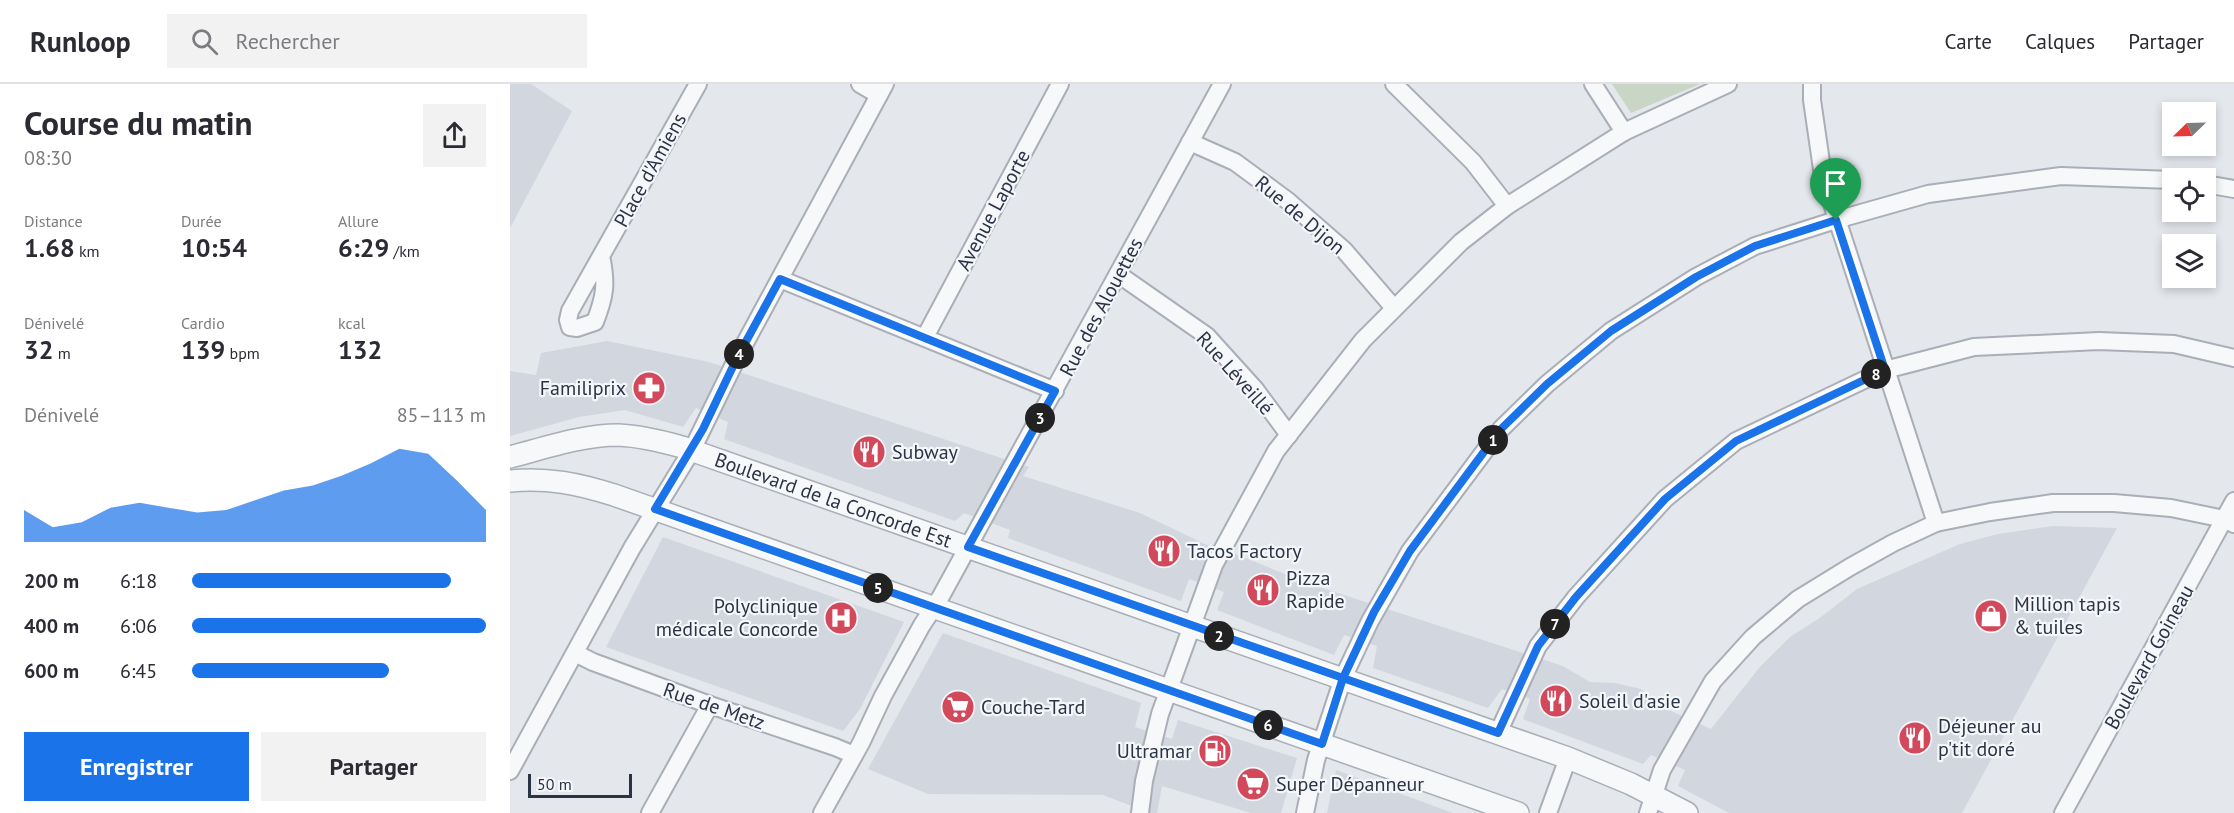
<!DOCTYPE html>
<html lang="fr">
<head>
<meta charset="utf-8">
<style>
  body { margin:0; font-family:"PT Sans",sans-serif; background:#f2f2f3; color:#2b2b33; height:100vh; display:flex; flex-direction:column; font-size:22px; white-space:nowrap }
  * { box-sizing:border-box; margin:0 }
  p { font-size:20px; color:#7c7c81 }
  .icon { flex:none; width:33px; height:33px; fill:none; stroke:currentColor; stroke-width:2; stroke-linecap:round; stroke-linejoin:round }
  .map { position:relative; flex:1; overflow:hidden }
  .side { display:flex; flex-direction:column; background:#fff; width:510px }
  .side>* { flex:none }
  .needle { width:39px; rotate:247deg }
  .fabs { position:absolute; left:1652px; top:18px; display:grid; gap:12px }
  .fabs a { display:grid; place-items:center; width:54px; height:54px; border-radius:0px; background:#fff; box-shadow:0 3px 9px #0003; font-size:30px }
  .scale { position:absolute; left:18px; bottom:15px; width:104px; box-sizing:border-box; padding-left:6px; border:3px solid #2b3445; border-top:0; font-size:16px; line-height:21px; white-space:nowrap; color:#2b3445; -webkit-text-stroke:4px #f4f6f9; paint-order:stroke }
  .pin { position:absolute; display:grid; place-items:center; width:51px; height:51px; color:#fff; margin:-62px -26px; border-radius:50% 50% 50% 0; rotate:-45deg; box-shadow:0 0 6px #0007 }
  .pin .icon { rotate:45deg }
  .km { position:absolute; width:30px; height:30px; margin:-15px; border-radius:50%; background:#222; color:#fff; font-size:16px; line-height:30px; text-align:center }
  .round { display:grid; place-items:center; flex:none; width:63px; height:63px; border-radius:0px; background:#f2f2f3 }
  .head { display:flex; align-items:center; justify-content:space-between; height:102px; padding:0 24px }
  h1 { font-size:33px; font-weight:700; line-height:45px }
  .metrics { display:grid; grid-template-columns:repeat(3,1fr); gap:9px; height:102px; padding:6px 24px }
  .metrics div { display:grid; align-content:center }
  .metrics b { font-size:26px; font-weight:700 }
  .metrics small { font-size:16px; font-weight:400 }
  .metrics p { font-size:16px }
  .chart { height:168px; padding:12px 24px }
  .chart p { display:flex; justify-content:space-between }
  .chart svg { width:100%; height:108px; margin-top:6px; fill:#1a73e8; opacity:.7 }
  .action { display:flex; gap:12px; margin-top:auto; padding:12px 24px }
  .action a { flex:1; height:69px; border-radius:0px; background:#1a73e8; color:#fff; font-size:24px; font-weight:700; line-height:69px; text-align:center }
  .action a+a { background:#f2f2f3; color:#2b2b33 }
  ul { padding:0 24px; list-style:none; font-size:20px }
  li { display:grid; grid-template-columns:96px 72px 1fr; align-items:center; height:45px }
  li i { height:15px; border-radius:8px; background:#1a73e8 }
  header { display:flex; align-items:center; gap:36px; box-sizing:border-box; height:84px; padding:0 30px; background:#fff; border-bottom:2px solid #e1e1e2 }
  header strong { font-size:28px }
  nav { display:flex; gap:33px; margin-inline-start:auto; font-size:21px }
  .search { width:420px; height:54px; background:#f2f2f3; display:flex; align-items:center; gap:15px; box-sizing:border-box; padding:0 21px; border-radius:0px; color:#7c7c81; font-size:22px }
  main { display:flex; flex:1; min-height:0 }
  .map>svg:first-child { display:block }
</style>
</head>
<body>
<header>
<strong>Runloop</strong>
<div class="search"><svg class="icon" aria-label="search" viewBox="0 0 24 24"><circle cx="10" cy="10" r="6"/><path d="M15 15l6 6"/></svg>Rechercher</div>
<nav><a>Carte</a><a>Calques</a><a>Partager</a></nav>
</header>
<main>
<section class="side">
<div class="head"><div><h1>Course du matin</h1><p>08:30</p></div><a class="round"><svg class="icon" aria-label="share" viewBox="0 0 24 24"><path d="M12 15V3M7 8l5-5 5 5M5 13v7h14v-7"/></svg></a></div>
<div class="metrics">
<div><p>Distance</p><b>1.68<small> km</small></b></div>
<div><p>Durée</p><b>10:54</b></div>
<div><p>Allure</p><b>6:29<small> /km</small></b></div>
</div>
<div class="metrics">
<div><p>Dénivelé</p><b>32<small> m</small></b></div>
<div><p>Cardio</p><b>139<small> bpm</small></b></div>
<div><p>kcal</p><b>132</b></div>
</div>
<div class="chart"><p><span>Dénivelé</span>85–113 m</p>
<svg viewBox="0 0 160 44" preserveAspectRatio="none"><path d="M0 44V31L10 38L20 36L30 30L40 28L50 30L60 32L70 31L80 27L90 23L100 21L110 17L120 12L130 6L140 8L150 19L160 31V44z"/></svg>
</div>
<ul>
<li><b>200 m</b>6:18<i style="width:88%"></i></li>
<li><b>400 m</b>6:06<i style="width:100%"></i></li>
<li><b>600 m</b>6:45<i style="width:67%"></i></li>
</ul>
<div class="action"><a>Enregistrer</a><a>Partager</a></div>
</section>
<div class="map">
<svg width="1724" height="729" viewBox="0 0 1724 729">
  <rect width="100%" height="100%" fill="#e4e7ec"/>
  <!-- built -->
  <g fill="#d2d6de">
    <path d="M 0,0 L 21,0 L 62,27 L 0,144 Z"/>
    <path d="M 97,257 L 199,278 L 519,383 L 513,392 L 630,429 L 705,465 L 726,470 L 797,499 L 1053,582 L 1080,598 L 1105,599 L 1131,605 L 1154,624 L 1201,645 L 1249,584 L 1280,553 L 1311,533 L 1347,505 L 1450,460 L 1488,450 L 1543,442 L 1607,444 L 1452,729 L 1219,729 L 1168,702 L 1175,686 L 1141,671 L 1133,680 L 1013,635 L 1020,615 L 992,605 L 978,624 L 863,584 L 867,562 L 834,551 L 824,571 L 707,526 L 714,508 L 679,495 L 671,517 L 498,454 L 500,446 L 454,429 L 445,437 L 214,355 L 218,338 L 186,324 L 173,343 L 115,326 L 69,333 L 0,352 L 0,287 L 26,291 L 31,269 Z"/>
    <path d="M 153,453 L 394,538 L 350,625 L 333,647 L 96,563 Z"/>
    <path d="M 433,549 L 631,619 L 625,643 L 662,655 L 668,636 L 787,674 L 771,729 L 741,729 L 652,702 L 647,729 L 640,729 L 593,711 L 418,710 L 358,685 Z"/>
    <path d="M 826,686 L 943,729 L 817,729 Z"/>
  </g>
  <!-- green -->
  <path fill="#c9d6c5" d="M 1102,0 L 1190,0 L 1121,29 Z"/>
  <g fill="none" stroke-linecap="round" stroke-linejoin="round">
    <defs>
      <g id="minor">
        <path d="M 350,0 L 369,11"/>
        <path d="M 884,0 L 963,78 L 997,122"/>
        <path d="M 1083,0 L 1114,48"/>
        <path d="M 1302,0 L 1302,16 L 1313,92 L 1426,439"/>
        <path d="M 680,58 L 725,78 L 778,117 L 834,166 L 884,224"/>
        <path d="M 1695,100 L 1724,105"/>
        <path d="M 91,172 C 97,200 95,212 85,238 L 67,244 L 60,243 L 58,236 L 60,227 L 188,0"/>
        <path d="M 608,190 L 697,252 L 745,305 L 779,351"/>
        <path d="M 270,195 L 545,307"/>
        <path d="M 415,253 L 550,0"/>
        <path d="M 65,569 L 83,578 L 200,621 L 325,663 L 344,671"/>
        <path d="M 988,649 L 1028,562 L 1066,513 L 1155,415 L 1226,357 L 1375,286 L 1464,263 L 1589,257 L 1664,260 L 1724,274"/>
        <path d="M 0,687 L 122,464 L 182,366 L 227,274 L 375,0"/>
        <path d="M 140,729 L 200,621"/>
        <path d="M 312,729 L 351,659 L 373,612 L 412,541 L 430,514 L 712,0"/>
        <path d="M 630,729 L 634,697 L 650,630 L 704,481 L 766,367 L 853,256 L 951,158 L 997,122 L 1114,48 L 1218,0"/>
        <path d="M 795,729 L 806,676 L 833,594 L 860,537 L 900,467 L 991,345 L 1037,300 L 1101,247 L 1186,193 L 1245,162 L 1326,136 L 1418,110 L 1551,92 L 1662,96"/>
        <path d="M 1038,729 L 1058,674"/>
        <path d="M 1138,729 L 1152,686 L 1203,597 L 1243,553 L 1288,515 L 1340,483 L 1383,459 L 1426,439 L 1480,428 L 1543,419 L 1604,419 L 1661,424 L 1714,435 L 1724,440"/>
        <path d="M 1553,729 L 1724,417"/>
      </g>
      <g id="tertiary">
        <path id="s1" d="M 0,373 C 35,364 72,351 108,351 C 131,352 151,357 172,363 L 1058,674 L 1121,700 L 1177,729"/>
        <path d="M 0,397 C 37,393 69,400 104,411 L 1008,729"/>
      </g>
    </defs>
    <!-- minor casing -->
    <use href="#minor" stroke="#a9aeb7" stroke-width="20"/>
    <!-- tertiary casing -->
    <use href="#tertiary" stroke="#a9aeb7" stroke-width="24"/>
    <!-- minor -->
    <use href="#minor" stroke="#f7f8fa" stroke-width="16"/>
    <!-- tertiary -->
    <use href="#tertiary" stroke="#f7f8fa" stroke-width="21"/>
  </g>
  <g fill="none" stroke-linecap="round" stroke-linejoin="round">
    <defs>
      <path id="route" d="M 1326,136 L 1245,162 L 1186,193 L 1101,247 L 1037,300 L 991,345 L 900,467 L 864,528 L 833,594 L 458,463 L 545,307 L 270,195 L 227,274 L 193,345 L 145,425 L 812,660 L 833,594 L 988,649 L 1028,562 L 1066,513 L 1155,415 L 1226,357 L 1375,286 L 1326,136"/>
    </defs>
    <!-- route casing -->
    <use href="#route" stroke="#fff" stroke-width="12"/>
    <!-- route -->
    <use href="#route" stroke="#1a73e8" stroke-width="8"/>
  </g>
  <!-- icons -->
  <defs>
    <symbol id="pharmacy-disc" viewBox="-11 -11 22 22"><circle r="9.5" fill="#d1495b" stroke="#f4f6f9"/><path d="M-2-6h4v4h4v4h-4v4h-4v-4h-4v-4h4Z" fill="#fff"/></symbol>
    <symbol id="restaurant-disc" viewBox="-11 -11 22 22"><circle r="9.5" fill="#d1495b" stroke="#f4f6f9"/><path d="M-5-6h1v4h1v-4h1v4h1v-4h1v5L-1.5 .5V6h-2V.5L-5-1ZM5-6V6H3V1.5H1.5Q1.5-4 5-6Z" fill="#fff"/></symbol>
    <symbol id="shop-disc" viewBox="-11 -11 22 22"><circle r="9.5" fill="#d1495b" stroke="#f4f6f9"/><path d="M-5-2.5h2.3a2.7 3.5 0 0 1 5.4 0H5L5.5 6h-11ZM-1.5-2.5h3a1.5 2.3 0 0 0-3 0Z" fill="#fff"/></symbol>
    <symbol id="hospital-disc" viewBox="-11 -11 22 22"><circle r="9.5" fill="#d1495b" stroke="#f4f6f9"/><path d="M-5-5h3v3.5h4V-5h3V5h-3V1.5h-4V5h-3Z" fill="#fff"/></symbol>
    <symbol id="supermarket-disc" viewBox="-11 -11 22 22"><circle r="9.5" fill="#d1495b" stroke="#f4f6f9"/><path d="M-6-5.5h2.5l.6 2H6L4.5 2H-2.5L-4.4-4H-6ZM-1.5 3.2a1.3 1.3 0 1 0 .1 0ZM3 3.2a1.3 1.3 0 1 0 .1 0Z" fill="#fff"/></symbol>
    <symbol id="fuel-disc" viewBox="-11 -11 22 22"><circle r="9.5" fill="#d1495b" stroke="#f4f6f9"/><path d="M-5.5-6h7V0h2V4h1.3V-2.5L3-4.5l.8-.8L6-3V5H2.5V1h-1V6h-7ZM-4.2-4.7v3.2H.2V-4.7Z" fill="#fff"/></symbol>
  </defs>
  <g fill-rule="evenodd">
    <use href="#pharmacy-disc" x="120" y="285" width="38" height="38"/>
    <use href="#restaurant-disc" x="340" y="349" width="38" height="38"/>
    <use href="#restaurant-disc" x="635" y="448" width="38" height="38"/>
    <use href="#restaurant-disc" x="734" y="487" width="38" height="38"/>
    <use href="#shop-disc" x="1462" y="513" width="38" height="38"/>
    <use href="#hospital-disc" x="312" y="515" width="38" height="38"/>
    <use href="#restaurant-disc" x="1027" y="598" width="38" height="38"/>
    <use href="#supermarket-disc" x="429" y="604" width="38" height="38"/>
    <use href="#restaurant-disc" x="1386" y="635" width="38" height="38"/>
    <use href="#fuel-disc" x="686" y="648" width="38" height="38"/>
    <use href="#supermarket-disc" x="724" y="681" width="38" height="38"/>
  </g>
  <g text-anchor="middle" stroke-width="4.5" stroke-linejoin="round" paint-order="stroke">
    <!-- street labels -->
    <g font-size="20" fill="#2b3445" stroke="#f4f6f9">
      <text transform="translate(140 86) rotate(-61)" y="7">Place d'Amiens</text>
      <text transform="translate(483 126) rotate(-62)" y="7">Avenue Laporte</text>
      <text transform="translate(790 131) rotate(40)" y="7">Rue de Dijon</text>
      <text transform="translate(591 223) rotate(-62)" y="7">Rue des Alouettes</text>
      <text transform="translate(725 289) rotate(48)" y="7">Rue Léveillé</text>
      <text dy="7" stroke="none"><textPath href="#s1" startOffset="336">Boulevard de la Concorde Est</textPath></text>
      <text transform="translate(1639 573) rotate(-61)" y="7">Boulevard Goineau</text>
      <text transform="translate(204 622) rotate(19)" y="7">Rue de Metz</text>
    </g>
    <!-- poi labels -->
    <g font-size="20" fill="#2b3445" stroke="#f4f6f9" text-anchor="start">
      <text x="116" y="311" text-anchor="end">Familiprix</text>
      <text x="382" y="375">Subway</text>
      <text x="677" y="474">Tacos Factory</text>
      <text x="776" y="501">Pizza<tspan x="776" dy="23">Rapide</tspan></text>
      <text x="1504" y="527">Million tapis<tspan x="1504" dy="23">&amp; tuiles</tspan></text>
      <text x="308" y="529" text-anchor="end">Polyclinique<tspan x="308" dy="23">médicale Concorde</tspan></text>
      <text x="1069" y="624">Soleil d'asie</text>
      <text x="471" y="630">Couche-Tard</text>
      <text x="1428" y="649">Déjeuner au<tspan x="1428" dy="23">p'tit doré</tspan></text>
      <text x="682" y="674" text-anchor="end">Ultramar</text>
      <text x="766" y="707">Super Dépanneur</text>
    </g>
  </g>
</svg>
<div class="fabs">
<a><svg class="needle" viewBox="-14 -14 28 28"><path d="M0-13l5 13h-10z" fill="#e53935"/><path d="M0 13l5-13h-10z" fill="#7c7c81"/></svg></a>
<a><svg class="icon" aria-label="locate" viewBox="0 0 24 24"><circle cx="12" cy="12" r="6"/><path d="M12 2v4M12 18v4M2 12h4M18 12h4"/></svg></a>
<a><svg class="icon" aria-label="layers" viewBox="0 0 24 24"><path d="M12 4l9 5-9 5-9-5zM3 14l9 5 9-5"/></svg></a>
</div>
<div class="scale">50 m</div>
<div class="pin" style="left:1326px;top:136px;background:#1e9e55"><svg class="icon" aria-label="arrive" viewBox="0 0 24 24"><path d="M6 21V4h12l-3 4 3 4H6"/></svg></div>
<b class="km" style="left:983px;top:356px">1</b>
<b class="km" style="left:709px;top:552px">2</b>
<b class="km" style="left:530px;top:334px">3</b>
<b class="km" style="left:229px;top:270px">4</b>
<b class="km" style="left:368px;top:504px">5</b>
<b class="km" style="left:758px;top:641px">6</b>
<b class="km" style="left:1045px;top:540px">7</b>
<b class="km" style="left:1366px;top:290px">8</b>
</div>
</main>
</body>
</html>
